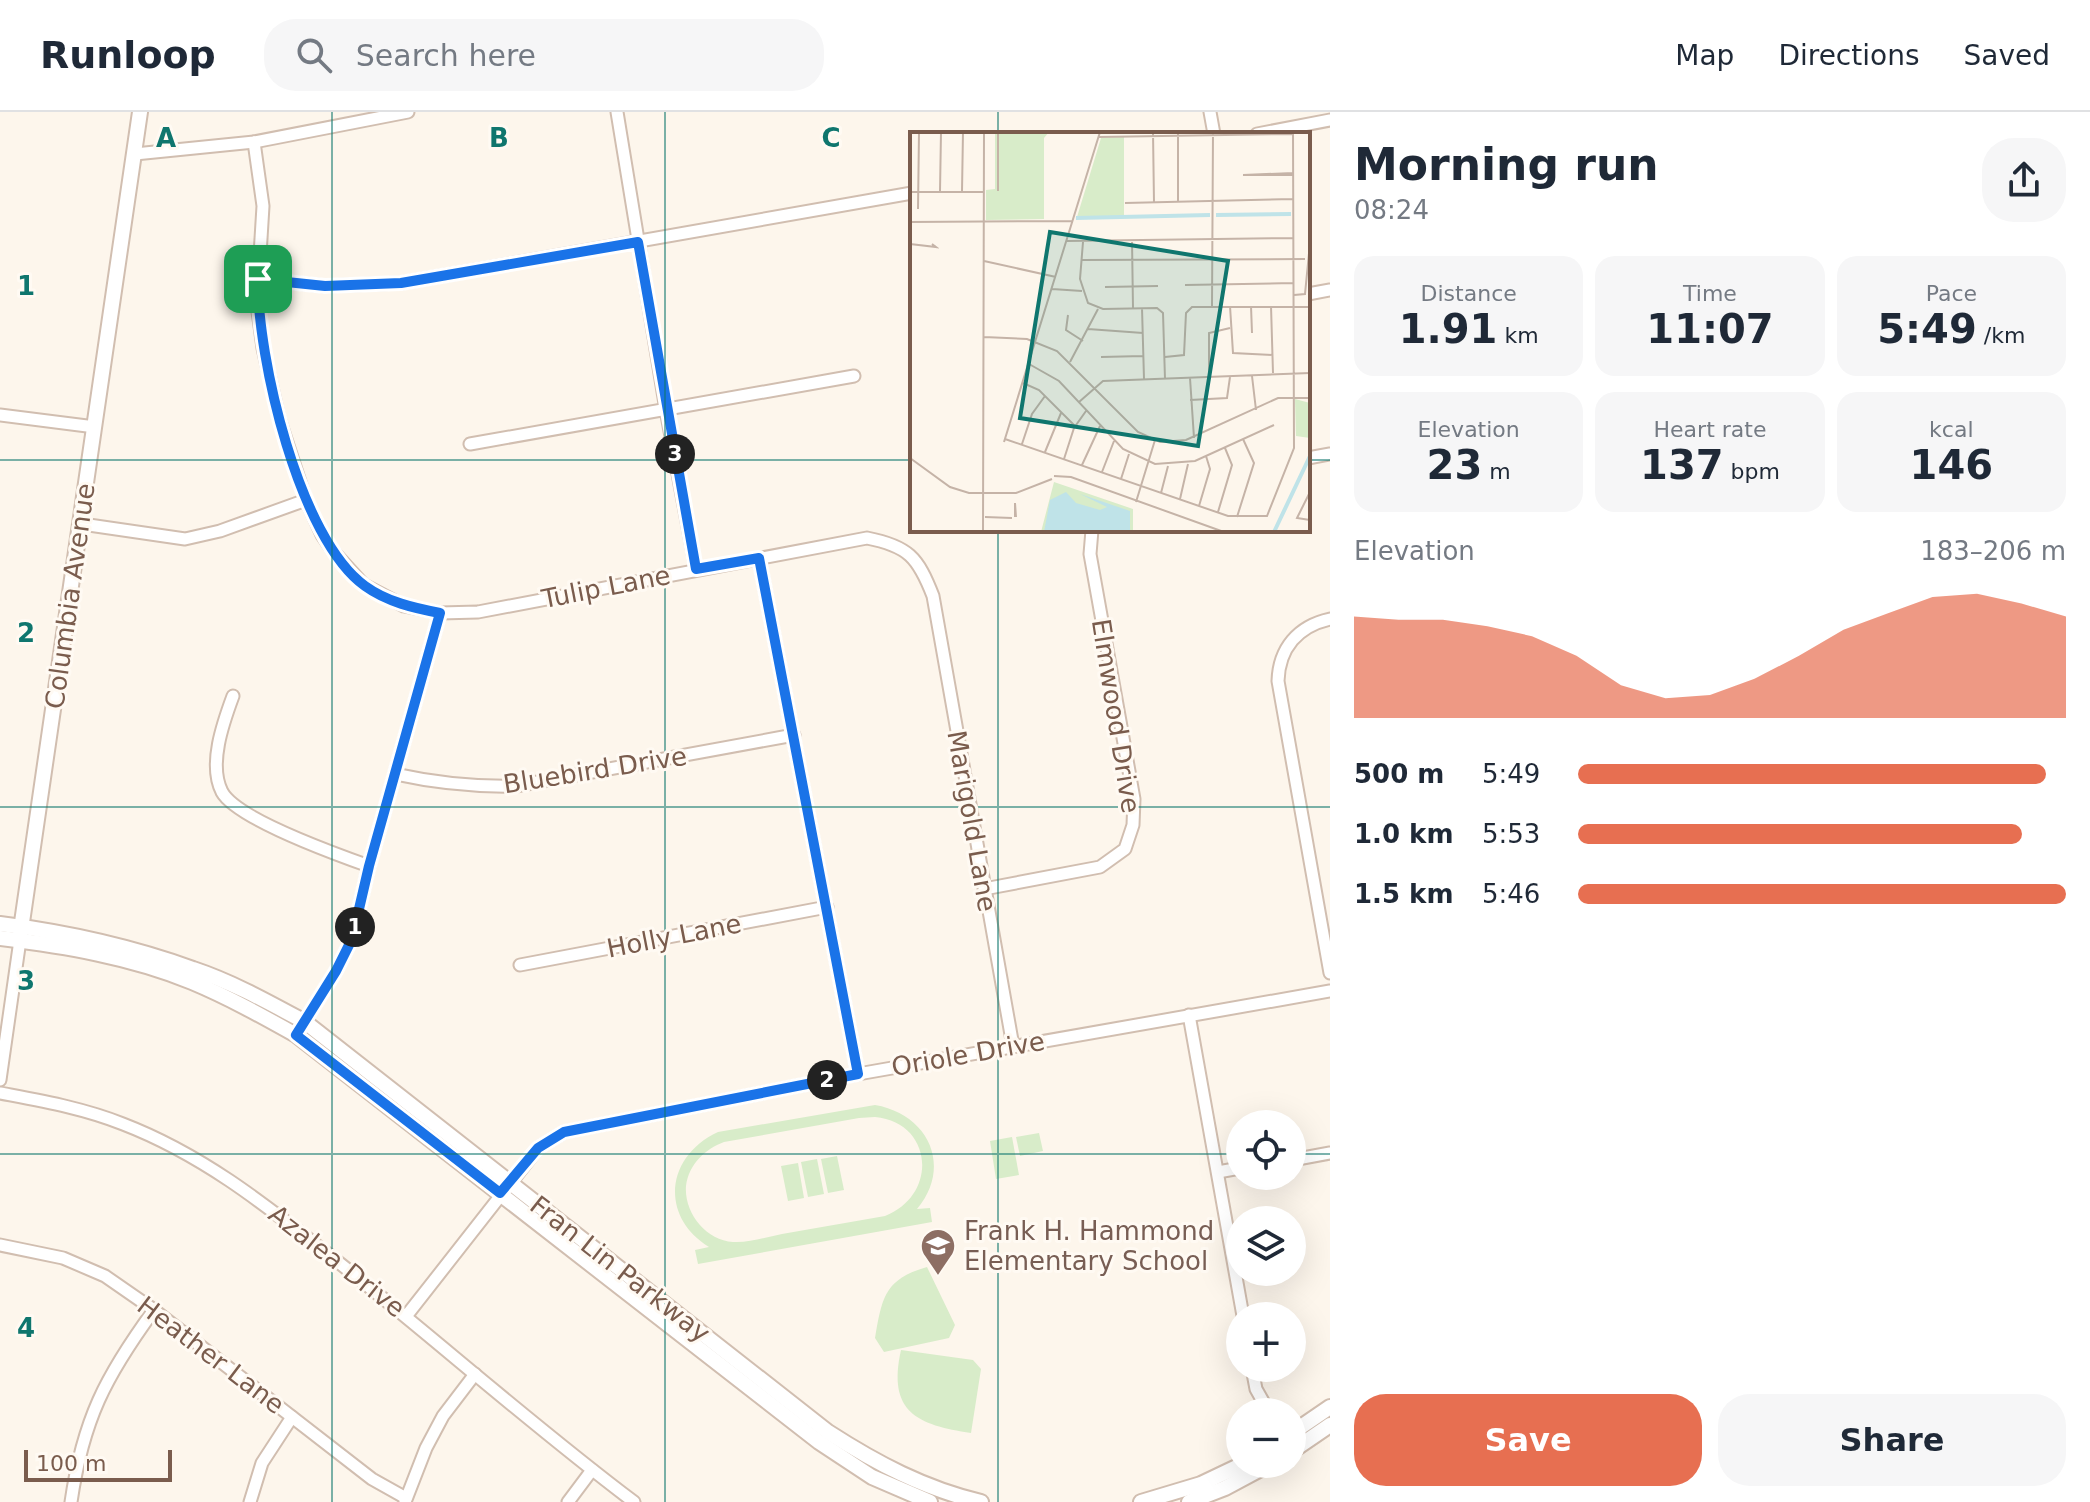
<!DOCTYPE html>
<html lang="en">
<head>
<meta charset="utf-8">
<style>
  body { margin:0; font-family:"DejaVu Sans",sans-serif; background:#f6f6f7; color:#1f2937; height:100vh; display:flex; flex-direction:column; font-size:30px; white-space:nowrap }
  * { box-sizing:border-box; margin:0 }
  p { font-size:26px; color:#747a83 }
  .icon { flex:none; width:44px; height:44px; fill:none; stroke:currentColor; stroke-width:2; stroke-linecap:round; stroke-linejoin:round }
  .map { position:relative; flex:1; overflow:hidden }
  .sheet { display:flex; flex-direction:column; background:#fff; width:760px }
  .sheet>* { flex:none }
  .controls { position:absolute; left:1226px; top:998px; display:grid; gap:16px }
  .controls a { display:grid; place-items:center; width:80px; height:80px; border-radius:50%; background:#fff; box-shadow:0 8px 32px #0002; font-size:40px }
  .scale { position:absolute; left:24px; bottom:20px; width:148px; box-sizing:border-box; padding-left:8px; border:4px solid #7a5c4d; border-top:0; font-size:22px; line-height:28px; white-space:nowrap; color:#7a5c4d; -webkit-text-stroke:6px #fffaf3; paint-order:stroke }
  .pin { position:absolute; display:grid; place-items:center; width:68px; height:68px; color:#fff; margin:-34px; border-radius:16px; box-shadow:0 4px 12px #0006 }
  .km { position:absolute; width:40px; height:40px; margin:-20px; border-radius:50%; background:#222; color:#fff; font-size:22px; line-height:40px; text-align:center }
  .round { display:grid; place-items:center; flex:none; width:84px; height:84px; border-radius:32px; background:#f6f6f7 }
  .summary { display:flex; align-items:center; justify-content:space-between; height:136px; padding:0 24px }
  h1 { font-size:44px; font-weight:600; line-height:60px }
  .metrics { display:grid; grid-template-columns:repeat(3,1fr); gap:12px; height:136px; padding:8px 24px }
  .metrics div { display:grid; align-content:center; border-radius:20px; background:#f6f6f7; text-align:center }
  .metrics b { font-size:40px; font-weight:600 }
  .metrics small { font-size:22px; font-weight:400 }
  .metrics p { font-size:22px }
  .chart { height:224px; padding:16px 24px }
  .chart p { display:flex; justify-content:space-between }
  .chart svg { width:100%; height:144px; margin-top:8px; fill:#e76f51; opacity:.7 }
  .cta { display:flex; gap:16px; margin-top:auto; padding:16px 24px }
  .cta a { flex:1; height:92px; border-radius:32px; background:#e76f51; color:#fff; font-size:32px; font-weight:600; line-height:92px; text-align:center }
  .cta a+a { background:#f6f6f7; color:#1f2937 }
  ul { padding:0 24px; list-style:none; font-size:26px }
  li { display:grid; grid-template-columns:128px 96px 1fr; align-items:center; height:60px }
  li i { height:20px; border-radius:10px; background:#e76f51 }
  header { display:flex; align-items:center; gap:48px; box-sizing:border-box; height:112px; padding:0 40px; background:#fff; border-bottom:2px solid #e0e1e3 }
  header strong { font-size:38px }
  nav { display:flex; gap:44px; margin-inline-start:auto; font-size:28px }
  .search { width:560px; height:72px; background:#f6f6f7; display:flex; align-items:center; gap:20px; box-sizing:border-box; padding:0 28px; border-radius:32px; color:#747a83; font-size:30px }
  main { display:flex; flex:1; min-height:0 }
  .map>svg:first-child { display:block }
</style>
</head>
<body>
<header>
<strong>Runloop</strong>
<div class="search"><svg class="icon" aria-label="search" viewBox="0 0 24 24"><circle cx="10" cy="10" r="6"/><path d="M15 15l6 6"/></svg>Search here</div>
<nav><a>Map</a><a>Directions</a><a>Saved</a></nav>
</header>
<main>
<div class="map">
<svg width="1330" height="1390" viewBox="0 0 1330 1390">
  <rect width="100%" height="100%" fill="#fdf6ec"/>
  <!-- grass -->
  <g fill="#d8ecc9" fill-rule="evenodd">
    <path d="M 875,993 C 928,1002 953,1054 917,1097 L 930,1096 L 932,1110 L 698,1152 L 695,1138 L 709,1135 C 659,1104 666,1044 718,1020 ZM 875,1005 C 933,1010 939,1083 885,1104 C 851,1110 816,1116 782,1122 C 766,1125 749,1131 733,1130 C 706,1128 684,1101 686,1074 C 689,1052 705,1037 724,1030 L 859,1006 Z"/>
    <path d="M 1039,1021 L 1043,1039 L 1020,1044 L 1016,1025 Z"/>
    <path d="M 1012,1025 L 1019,1063 L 996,1067 L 990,1029 Z"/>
    <path d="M 837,1044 L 844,1078 L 828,1081 L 821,1047 Z"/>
    <path d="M 817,1047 L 824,1082 L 808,1085 L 801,1050 Z"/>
    <path d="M 798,1051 L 804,1086 L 788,1089 L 781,1054 Z"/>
    <path d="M 927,1155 L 955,1213 L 949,1226 L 884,1240 L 875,1226 C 882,1185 885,1167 927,1155 Z"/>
    <path d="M 901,1238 L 973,1248 L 981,1257 L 971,1321 C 917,1313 887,1300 901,1238 Z"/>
  </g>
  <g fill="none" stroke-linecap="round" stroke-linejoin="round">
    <defs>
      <g id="minor">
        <path d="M 617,0 L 666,298 L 696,457"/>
        <path d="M 1210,0 L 1214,22"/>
        <path d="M 1257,22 L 1330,8"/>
        <path d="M 254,30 L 263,94 L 257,192 L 263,236 L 279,306 L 306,388 L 322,423 L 333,439 L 364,473 L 404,494 L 440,501 L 478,500 L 867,426 C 908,434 918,445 933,484 L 1013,934"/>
        <path d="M 135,42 L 254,30 L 408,0"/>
        <path d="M 258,167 L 325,174 L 401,171 L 912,81"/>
        <path d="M 1308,182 L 1330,178"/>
        <path d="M 0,303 L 95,315"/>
        <path d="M 470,332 L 854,264"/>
        <path d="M 1308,346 L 1330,342"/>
        <path d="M 82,412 L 185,427 L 220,419 L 306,388"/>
        <path d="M 759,446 L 858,962"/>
        <path d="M 1330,507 C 1298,514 1279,536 1278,569 L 1330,861"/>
        <path d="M 233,584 C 223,611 208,653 222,680 C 237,707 338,743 369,754"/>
        <path d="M 395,662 C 436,671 474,675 516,674 L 794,623"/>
        <path d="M 984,777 L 1100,755 L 1125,737 L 1133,713 L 1134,687 L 1090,442 L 1092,418"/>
        <path d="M 520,853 L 827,795"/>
        <path d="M 1189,903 L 1243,1204"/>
        <path d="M 301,915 L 336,859 L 352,827 L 369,754 L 440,501"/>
        <path d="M 0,968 L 20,828"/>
        <path d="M 0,981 C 42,989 83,996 123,1012 C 201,1042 263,1091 328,1142 C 431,1223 529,1311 634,1390"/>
        <path d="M 1292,1048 L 1330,1041"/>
        <path d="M 1218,1060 L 1240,1056"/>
        <path d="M 0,1133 L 63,1146 L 105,1164 L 154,1198 L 372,1367 L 406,1386"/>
        <path d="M 407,1203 L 538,1036 L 564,1020 L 858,962 L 1330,879"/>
        <path d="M 1252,1256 L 1256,1277 L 1269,1300"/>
        <path d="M 71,1390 C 83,1308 105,1265 154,1198"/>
        <path d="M 250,1390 L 262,1351 L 292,1305"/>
        <path d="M 405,1390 L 426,1336 L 443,1304 L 475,1262"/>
        <path d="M 568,1390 L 592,1358"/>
      </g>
      <g id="tertiary">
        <path d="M 0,812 C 64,820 132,835 193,857 C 232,870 268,890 305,910 L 828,1320 C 876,1351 925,1377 981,1390"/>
        <path d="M 20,824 L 140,0"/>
        <path d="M 0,826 C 64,834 132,845 192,870 C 228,885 262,904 296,923 L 819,1330 L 872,1365 L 930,1390"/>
        <path d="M 1292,1321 L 1330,1295"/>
        <path d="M 1292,1339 L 1330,1313"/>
        <path d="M 1141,1390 L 1201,1372 L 1243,1352"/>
        <path d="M 1189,1390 L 1225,1376 L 1270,1352"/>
      </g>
    </defs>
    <!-- minor casing -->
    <use href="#minor" stroke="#d1beb0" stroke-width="15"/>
    <!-- tertiary casing -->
    <use href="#tertiary" stroke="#d1beb0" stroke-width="18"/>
    <!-- minor -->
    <use href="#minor" stroke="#fff" stroke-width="11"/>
    <!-- tertiary -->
    <use href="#tertiary" stroke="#fff" stroke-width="14"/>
  </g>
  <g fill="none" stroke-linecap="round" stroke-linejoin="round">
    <defs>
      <path id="route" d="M 638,130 L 696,457 L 759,446 L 858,962 L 564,1020 L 538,1036 L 500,1081 L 296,923 L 336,859 L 352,827 L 369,754 L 440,501 C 414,496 387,490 365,474 C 299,427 257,245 258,167 L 325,174 L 401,171 Z"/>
    </defs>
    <!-- route casing -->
    <use href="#route" stroke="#fff" stroke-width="16"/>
    <!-- route -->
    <use href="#route" stroke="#1a73e8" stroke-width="10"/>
  </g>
  <!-- grid -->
  <path fill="none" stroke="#0f766e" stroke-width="2" stroke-opacity="0.55" d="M 332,0 L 332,1390M 665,0 L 665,1390M 998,0 L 998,22M 0,348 L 912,348M 1308,348 L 1330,348M 998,418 L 998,1390M 0,695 L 1330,695M 0,1042 L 1240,1042M 1292,1042 L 1330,1042"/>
  <!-- icons -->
  <defs>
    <symbol id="school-pin" viewBox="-11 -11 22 30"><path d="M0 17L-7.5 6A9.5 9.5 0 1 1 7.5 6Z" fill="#8d6e63" stroke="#fffaf3"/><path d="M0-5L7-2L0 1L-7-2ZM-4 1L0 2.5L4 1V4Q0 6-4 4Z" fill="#fff"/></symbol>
  </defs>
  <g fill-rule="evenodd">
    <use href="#school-pin" x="918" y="1114" width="40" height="54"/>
  </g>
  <g text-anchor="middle" stroke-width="6" stroke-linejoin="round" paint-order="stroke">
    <!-- street labels -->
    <g font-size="26" fill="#7a5c4d" stroke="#fffaf3">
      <text transform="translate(606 475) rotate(-11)" y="9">Tulip Lane</text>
      <text transform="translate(70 484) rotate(-82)" y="9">Columbia Avenue</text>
      <text transform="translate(1116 604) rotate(81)" y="9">Elmwood Drive</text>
      <text transform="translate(595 658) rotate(-9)" y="9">Bluebird Drive</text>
      <text transform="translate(972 709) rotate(80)" y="9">Marigold Lane</text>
      <text transform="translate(674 824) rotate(-11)" y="9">Holly Lane</text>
      <text transform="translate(968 942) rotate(-10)" y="9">Oriole Drive</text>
      <text transform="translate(337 1149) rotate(38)" y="9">Azalea Drive</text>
      <text transform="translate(620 1157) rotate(38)" y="9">Fran Lin Parkway</text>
      <text transform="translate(211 1243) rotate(37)" y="9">Heather Lane</text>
    </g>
    <!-- education labels -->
    <g font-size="26" fill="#785e54" stroke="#fffaf3" text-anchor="start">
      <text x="964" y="1128">Frank H. Hammond<tspan x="964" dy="30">Elementary School</tspan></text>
    </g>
  </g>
  <!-- overview -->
  <g transform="translate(910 20)">
    <rect width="400" height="400" fill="#fdf6ec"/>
    <path d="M 85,0 L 139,0 L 134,6 L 134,87 L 76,88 L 76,58 L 85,57 ZM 214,5 L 214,85 L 167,85 L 191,6 ZM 385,267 L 400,271 L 400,306 L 386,304 ZM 144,350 L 223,377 L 223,400 L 131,400 Z" fill="#d8ecc9"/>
    <path d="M 156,360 L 166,371 L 190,378 L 197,375 L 170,362 L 220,379 L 220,400 L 134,400 L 140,368 Z" fill="#bfe3e8"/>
    <path fill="none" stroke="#bfe3e8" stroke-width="4" d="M 306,83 L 381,82M 166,86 L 300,83M 364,400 L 400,324"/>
    <path fill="none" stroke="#c5b3a7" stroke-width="2" d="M 88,0 L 88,59M 243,0 L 244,71M 268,0 L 268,69M 189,5 L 383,2M 383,41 L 333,43 L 383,43M 30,59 L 31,0M 52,59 L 53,0M 0,60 L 74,60M 215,71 L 383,67M 8,77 L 9,0M 0,90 L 163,89M 222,108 L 223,176M 157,109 L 383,106M 173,110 L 170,147 L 178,171 L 193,177 L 247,176 L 253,181 L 255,247M 0,112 L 26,115 L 22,112M 171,128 L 395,127M 74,129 L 146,145M 275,153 L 383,151M 195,155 L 248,154M 142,157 L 172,159M 384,163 L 395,162 L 400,111M 302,174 L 303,0M 320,174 L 323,221 L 363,223M 341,174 L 342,201M 361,174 L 363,241M 232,176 L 234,247M 158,183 L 156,198 L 173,209M 178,197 L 233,201M 74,205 L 117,207 L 147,219 L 228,300 L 250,310 L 276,308 L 368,266 L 400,266M 191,225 L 233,224M 255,225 L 274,223 L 276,181 L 282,175 L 400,175M 160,230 L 188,177M 119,232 L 149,249 L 213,317 L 245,332 L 285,329 L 364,293M 342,244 L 346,278M 280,246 L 284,306M 299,246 L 299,201 L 320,196M 113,251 L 129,258 L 165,294M 280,268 L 317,266 L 320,245M 169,270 L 193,249 L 400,241M 95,307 L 318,384 L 357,384 L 384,316 L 383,0M 94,310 L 190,0M 112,312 L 122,282 L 135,264M 135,320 L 151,281M 0,326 L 40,355 L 59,361 L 106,361 L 142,347M 154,327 L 164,296 L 176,279M 172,333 L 190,294M 192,340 L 204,309M 144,344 L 161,345 L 314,400M 211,347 L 219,322M 400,360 L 387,386 L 400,388M 251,361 L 258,334M 270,367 L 278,332M 226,370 L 245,308M 289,374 L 300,337 L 296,324M 308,380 L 322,333 L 315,316M 75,385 L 102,386M 105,385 L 105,371 L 106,385M 327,385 L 344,331 L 333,307M 73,400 L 74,0"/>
    <path fill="#0f766e" fill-opacity="0.15" stroke="#0f766e" stroke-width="4" d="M 140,100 L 318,129 L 288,314 L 110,286 Z"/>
    <rect width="400" height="400" fill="none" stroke="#7a5c4d" stroke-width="4"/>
  </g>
  <g font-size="26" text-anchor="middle" font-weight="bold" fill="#0f766e" stroke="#fffaf3" stroke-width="6" stroke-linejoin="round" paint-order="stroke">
    <text x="166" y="35">A</text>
    <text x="499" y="35">B</text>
    <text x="831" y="35">C</text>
    <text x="26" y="183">1</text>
    <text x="26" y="530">2</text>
    <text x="26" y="878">3</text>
    <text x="26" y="1225">4</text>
  </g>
</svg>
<div class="controls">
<a><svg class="icon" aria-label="locate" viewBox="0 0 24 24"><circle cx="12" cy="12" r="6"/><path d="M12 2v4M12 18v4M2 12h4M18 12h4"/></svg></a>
<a><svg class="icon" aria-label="layers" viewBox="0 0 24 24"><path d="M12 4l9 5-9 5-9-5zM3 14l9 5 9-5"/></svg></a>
<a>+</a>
<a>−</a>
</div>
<div class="scale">100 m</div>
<div class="pin" style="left:258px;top:167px;background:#1e9e55"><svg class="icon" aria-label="arrive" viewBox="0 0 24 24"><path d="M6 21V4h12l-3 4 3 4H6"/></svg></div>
<b class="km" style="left:355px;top:815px">1</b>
<b class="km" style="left:827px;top:968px">2</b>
<b class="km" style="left:675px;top:342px">3</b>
</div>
<section class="sheet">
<div class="summary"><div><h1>Morning run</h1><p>08:24</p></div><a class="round"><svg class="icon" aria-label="share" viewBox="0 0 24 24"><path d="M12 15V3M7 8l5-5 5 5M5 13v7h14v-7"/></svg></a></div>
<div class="metrics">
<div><p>Distance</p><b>1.91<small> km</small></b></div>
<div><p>Time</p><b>11:07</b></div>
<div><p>Pace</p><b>5:49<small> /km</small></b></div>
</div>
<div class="metrics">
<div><p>Elevation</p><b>23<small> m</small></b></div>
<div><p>Heart rate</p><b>137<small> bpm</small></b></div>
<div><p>kcal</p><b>146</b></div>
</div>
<div class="chart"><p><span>Elevation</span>183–206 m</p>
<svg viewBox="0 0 160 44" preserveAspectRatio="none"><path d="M0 44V13L10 14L20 14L30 16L40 19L50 25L60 34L70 38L80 37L90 32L100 25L110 17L120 12L130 7L140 6L150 9L160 13V44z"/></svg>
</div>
<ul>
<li><b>500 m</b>5:49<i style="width:96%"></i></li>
<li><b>1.0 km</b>5:53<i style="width:91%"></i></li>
<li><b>1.5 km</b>5:46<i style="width:100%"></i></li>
</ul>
<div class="cta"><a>Save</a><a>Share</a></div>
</section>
</main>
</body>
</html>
